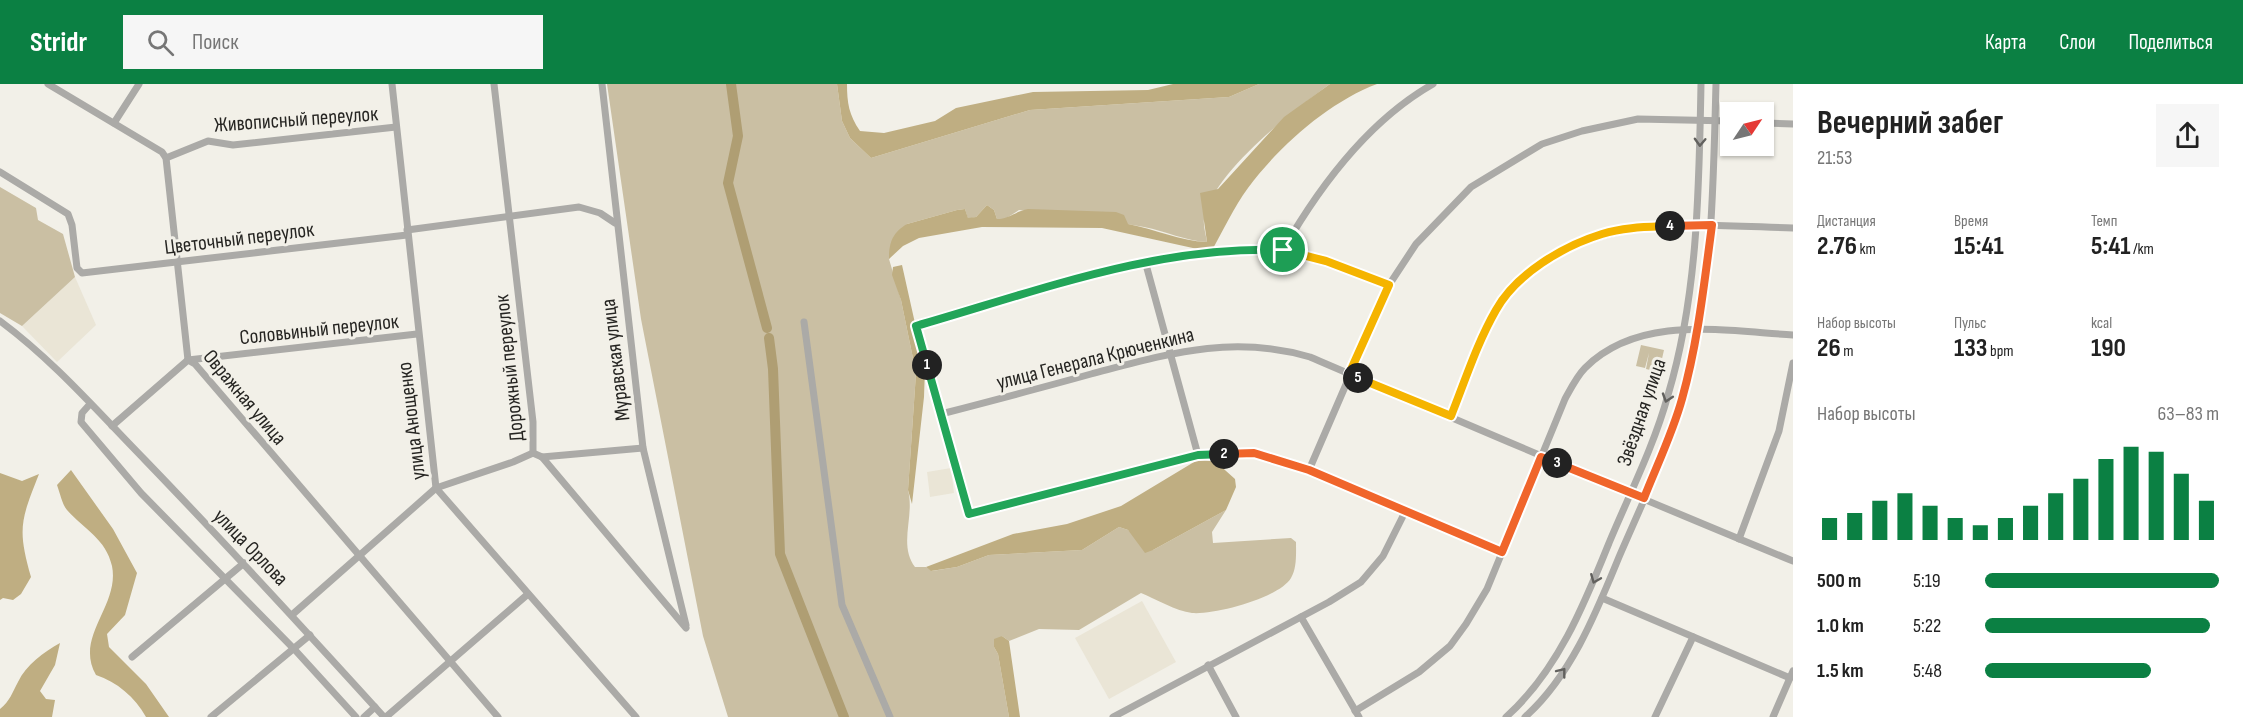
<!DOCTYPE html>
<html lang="ru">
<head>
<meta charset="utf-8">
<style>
  body { margin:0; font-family:"Sofia Sans Condensed",sans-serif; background:#f6f6f6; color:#222; height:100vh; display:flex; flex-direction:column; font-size:22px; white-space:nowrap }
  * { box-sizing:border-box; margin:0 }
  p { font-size:20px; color:#767676 }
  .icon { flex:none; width:33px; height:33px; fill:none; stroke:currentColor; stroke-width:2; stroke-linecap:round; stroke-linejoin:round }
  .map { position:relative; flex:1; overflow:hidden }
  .panel { display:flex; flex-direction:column; background:#fff; width:450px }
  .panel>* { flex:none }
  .needle { width:39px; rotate:55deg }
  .buttons { position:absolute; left:1720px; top:18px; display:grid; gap:12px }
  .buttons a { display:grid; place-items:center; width:54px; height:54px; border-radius:0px; background:#fff; box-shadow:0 2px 4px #0004; font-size:30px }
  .pin { position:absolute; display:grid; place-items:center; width:51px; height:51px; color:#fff; margin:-26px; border:3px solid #fff; border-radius:50%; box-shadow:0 2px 6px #0007 }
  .km { position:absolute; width:30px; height:30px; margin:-15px; border-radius:50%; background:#222; color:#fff; font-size:16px; line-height:30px; text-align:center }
  .round { display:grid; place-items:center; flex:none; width:63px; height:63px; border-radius:0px; background:#f6f6f6 }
  .summary { display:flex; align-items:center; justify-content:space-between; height:102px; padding:0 24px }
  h1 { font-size:33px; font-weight:700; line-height:45px }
  .metrics { display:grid; grid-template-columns:repeat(3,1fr); gap:9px; height:102px; padding:6px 24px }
  .metrics div { display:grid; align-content:center }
  .metrics b { font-size:26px; font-weight:700 }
  .metrics small { font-size:16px; font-weight:400 }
  .metrics p { font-size:16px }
  .chart { height:168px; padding:12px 24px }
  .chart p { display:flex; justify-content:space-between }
  .chart svg { width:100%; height:108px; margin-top:6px; stroke:#0b8043; stroke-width:6 }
  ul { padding:0 24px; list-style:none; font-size:20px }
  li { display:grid; grid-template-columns:96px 72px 1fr; align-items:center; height:45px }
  li i { height:15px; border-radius:8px; background:#0b8043 }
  header { display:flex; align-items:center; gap:36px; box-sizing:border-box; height:84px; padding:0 30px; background:#0b8043; color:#fff }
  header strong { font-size:28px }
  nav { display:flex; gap:33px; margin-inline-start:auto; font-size:21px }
  .search { width:420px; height:54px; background:#f6f6f6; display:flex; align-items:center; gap:15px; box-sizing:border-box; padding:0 21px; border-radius:0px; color:#767676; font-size:22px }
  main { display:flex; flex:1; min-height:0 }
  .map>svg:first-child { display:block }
</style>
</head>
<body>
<header>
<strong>Stridr</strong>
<div class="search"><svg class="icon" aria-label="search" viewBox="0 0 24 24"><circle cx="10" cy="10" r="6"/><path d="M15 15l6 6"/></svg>Поиск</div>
<nav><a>Карта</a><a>Слои</a><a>Поделиться</a></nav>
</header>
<main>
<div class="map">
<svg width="1793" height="633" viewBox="0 0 1793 633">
  <rect width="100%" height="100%" fill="#f2f0e8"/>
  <!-- built -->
  <g fill="#eae5d6">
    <path d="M 75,193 L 96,241 L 57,278 L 22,242 Z"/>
    <path d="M 951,384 L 954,409 L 930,413 L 927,388 Z"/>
    <path d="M 1142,517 L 1176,578 L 1109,615 L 1075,554 Z"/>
  </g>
  <!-- green -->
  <g fill="#cabfa3">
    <path d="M 607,0 L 837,0 L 842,37 L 850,54 L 871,74 L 1030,26 L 1229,13 L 1259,0 L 1330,0 C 1294,26 1212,89 1204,135 C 1203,142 1206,151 1207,158 C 1185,157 1166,147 1144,143 C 1103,135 1061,131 1019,126 L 1005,135 L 997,135 L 994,126 L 987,121 L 976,133 L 968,135 L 965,125 L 957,126 L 907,140 L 889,175 L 901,216 L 916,289 L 908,406 C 915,433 898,460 915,483 L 926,483 L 932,487 L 957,483 L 989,471 L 1082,466 L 1119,443 L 1128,446 L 1153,466 L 1226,426 L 1212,448 L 1213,459 L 1291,454 L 1296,458 C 1296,470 1297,484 1291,494 C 1279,514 1215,531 1192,529 C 1176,527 1156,515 1141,509 L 1079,546 L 1039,545 L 1009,557 L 1002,552 L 994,563 L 998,570 L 1009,633 L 728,633 L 703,552 L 641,235 Z"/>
    <path d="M 0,103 L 36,124 L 38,136 L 63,150 L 75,193 L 22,242 L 0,229 Z"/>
    <path d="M 1641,261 L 1664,266 L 1659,288 L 1646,285 L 1649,269 L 1645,284 L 1636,282 Z"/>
  </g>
  <!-- forest -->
  <g fill="#bfae82">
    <path d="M 837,0 L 847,0 C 847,19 849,31 860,47 L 884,49 L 935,37 L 956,24 L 1033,8 L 1148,6 L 1173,0 L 1259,0 L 1229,13 L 1030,26 L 871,74 L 850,54 L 842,37 Z"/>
    <path d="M 1330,0 L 1377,0 C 1329,18 1279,62 1248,104 C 1234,123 1223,147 1211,168 L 1102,144 L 982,143 L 919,154 L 903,162 L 889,175 C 889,159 892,149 907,140 L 957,126 L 965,125 L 968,134 L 976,133 L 987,121 L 994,126 L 997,135 C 1009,135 1016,127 1028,125 L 1116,128 L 1124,131 L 1128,140 C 1155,145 1180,157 1207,158 L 1200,109 L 1218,105 L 1284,33 Z"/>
    <path d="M 902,181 L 925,284 L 924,313 L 912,420 L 908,406 L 916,289 L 901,216 L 892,191 L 893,183 Z"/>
    <path d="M 1199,375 L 1216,378 L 1235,395 L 1236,403 L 1226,426 L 1153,466 L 1145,469 L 1128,446 L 1119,443 L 1082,466 L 989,471 L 957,483 L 931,487 L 926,483 L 1013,450 L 1067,440 L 1121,422 Z"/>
    <path d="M 71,386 L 113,445 L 137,489 L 125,531 L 107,550 L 109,563 L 146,600 L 169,633 L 146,633 C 135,613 117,598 96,591 C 74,553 120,522 112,482 C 106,455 84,445 67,426 C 62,420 60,409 57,401 Z"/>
    <path d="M 0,389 L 22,397 L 39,390 C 21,436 17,444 31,493 L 21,510 L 13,516 L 3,514 L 0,516 Z"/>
    <path d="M 1002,552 L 1009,557 L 1020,633 L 1009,633 L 998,570 L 994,563 L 994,555 Z"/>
    <path d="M 60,559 L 55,581 L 40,607 L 46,615 L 55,616 L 52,633 L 0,633 L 0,625 C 10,617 12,609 18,598 C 26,581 44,568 60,559 Z"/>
  </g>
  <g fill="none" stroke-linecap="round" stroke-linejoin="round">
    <!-- river -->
    <g stroke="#af9e73" stroke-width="10">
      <path d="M 731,0 L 738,52 L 728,99 L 767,244"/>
      <path d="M 769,254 L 773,285 L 780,470 L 844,633"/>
    </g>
    <!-- street -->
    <g stroke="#abaaa7" stroke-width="7">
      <path d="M 48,0 L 162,68 L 166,74 L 188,276"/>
      <path d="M 392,0 L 436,404 L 636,633"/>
      <path d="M 494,0 L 533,338 L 533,369 L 542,373 L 686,544"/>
      <path d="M 602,0 L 643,364 L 686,541"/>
      <path d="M 114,39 L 139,0"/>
      <path d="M 1764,39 L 1793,40"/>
      <path d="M 166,74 L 208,57 L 233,61 L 396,43"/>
      <path d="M 0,88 L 68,130 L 72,141 L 77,184 L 82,189 L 407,151"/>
      <path d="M 407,146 L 579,123 L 600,129 L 615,139"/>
      <path d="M 1283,166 C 1319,103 1368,37 1433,0"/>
      <path d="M 1145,177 L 1198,371"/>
      <path d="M 1389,201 C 1354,188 1317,170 1280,166 C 1206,160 1131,180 1061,201 C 1012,215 964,228 916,242 L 969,430 L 1198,371 L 1254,369 L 1309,386 L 1502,468"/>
      <path d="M 0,237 C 54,277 98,328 145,376 C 226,460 305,546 384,633"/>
      <path d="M 804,238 L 842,521 L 890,633"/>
      <path d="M 188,276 L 195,280 L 498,633"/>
      <path d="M 188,276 L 417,250"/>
      <path d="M 90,320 L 82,329 L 81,338 L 141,409 L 295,566 L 356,633"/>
      <path d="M 941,330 C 991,317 1041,304 1091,290 C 1168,270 1231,250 1310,273 C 1471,342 1631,411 1793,477"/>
      <path d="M 1451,332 C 1465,297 1476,253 1498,223 C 1570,125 1687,141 1793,144"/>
      <path d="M 112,342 L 188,276"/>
      <path d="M 542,373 L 643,364"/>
      <path d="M 1309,386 L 1389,201 L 1416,160 L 1471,103 L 1542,60 L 1582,47 L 1638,35 L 1731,37"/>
      <path d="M 1739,455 L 1779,347 L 1793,279"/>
      <path d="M 1602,514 L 1790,594"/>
      <path d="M 293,530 L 436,404 L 513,378 L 533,369"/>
      <path d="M 1301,533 L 1359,633"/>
      <path d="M 132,573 L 244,479"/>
      <path d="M 1208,581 L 1236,633"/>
      <path d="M 1355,627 L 1419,588 L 1450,562 L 1466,540 L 1487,505 L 1565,315 C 1571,304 1577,292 1585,284 C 1639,230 1725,247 1793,251"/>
      <path d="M 211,633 L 310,551"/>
      <path d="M 364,633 L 375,623"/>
      <path d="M 386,633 L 528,510"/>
      <path d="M 1113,633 L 1329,518 L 1361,498 L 1383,472 L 1405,428"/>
      <path d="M 1506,633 C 1557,588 1584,521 1609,459 C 1629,411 1654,362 1668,311 C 1698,211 1699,104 1701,0"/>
      <path d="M 1525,633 C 1571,592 1596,529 1619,473 C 1641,422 1666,370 1682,316 C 1713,214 1713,106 1716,0"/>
      <path d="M 1655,633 L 1693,553"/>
      <path d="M 1773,633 L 1793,587"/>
    </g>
  </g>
  <!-- one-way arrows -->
  <defs><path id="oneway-chevron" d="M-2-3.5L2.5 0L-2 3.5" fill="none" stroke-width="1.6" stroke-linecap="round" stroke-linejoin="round" transform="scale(1.5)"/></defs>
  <g stroke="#62615e">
    <use href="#oneway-chevron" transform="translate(1700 58) rotate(92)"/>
    <use href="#oneway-chevron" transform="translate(1667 314) rotate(108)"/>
    <use href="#oneway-chevron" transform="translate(1595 495) rotate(112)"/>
    <use href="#oneway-chevron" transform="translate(1562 588) rotate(-52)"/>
  </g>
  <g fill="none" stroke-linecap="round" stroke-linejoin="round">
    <defs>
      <path id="split-1" d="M 927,281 L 916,242 C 1035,208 1157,161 1283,166"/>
      <path id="split-2" d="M 927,281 L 969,430 L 1198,371 L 1224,370"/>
      <path id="split-3" d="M 1224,370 L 1254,369 L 1309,386 L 1502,468 L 1541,373 L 1557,379"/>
      <path id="split-4" d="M 1557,379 L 1644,414 C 1657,381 1673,348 1682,315 C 1698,258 1704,200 1712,141 L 1670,142"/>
      <path id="split-5" d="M 1358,294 L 1451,332 C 1465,297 1477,259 1496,226 C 1516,190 1563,162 1602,150 C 1624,143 1647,143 1670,142"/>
      <path id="split-6" d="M 1283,166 L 1326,177 L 1389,201 L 1349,290 L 1358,294"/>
    </defs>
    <!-- split-1 casing -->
    <use href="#split-1" stroke="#fff" stroke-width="12"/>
    <!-- split-2 casing -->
    <use href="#split-2" stroke="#fff" stroke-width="12"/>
    <!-- split-3 casing -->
    <use href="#split-3" stroke="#fff" stroke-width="12"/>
    <!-- split-4 casing -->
    <use href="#split-4" stroke="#fff" stroke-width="12"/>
    <!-- split-5 casing -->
    <use href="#split-5" stroke="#fff" stroke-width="12"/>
    <!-- split-6 casing -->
    <use href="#split-6" stroke="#fff" stroke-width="12"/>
    <!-- split-1 -->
    <use href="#split-1" stroke="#22a559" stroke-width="8"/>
    <!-- split-2 -->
    <use href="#split-2" stroke="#22a559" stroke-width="8"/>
    <!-- split-3 -->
    <use href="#split-3" stroke="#f0652b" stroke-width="8"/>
    <!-- split-4 -->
    <use href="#split-4" stroke="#f0652b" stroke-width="8"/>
    <!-- split-5 -->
    <use href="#split-5" stroke="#f5b400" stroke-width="8"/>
    <!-- split-6 -->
    <use href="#split-6" stroke="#f5b400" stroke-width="8"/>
  </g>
  <g text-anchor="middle" stroke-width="6" stroke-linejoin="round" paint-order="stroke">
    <!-- street labels -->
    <g font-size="21" fill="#262522" stroke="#f2f0e8">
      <text transform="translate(296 35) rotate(-4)" y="7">Живописный переулок</text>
      <text transform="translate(239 154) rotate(-7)" y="7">Цветочный переулок</text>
      <text transform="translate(319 245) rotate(-6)" y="7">Соловьиный переулок</text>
      <text transform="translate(1095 274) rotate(-14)" y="7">улица Генерала Крюченкина</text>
      <text transform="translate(615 276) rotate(-97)" y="7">Муравская улица</text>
      <text transform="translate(509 284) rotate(-96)" y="7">Дорожный переулок</text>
      <text transform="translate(245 313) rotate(50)" y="7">Овражная улица</text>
      <text transform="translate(1641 328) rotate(-71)" y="7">Звёздная улица</text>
      <text transform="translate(411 337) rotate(-97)" y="7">улица Анощенко</text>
      <text transform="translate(251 463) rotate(46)" y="7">улица Орлова</text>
    </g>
  </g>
</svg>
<div class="buttons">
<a><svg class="needle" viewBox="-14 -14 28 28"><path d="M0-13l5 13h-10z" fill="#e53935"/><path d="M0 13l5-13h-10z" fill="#767676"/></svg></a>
</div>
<div class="pin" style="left:1283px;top:166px;background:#1e9e55"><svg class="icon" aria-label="arrive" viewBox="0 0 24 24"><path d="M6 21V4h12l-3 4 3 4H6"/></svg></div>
<b class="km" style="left:927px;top:281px">1</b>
<b class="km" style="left:1224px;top:370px">2</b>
<b class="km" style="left:1557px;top:379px">3</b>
<b class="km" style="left:1670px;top:142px">4</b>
<b class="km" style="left:1358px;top:294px">5</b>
</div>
<section class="panel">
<div class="summary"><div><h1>Вечерний забег</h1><p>21:53</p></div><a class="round"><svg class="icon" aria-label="share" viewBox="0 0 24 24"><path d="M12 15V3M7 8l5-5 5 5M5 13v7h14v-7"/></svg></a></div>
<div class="metrics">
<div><p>Дистанция</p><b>2.76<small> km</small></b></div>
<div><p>Время</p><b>15:41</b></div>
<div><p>Темп</p><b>5:41<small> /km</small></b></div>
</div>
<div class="metrics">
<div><p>Набор высоты</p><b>26<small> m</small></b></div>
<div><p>Пульс</p><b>133<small> bpm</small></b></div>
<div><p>kcal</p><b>190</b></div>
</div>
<div class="chart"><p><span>Набор высоты</span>63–83 m</p>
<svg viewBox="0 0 160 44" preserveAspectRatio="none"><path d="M5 44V35M15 44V33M25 44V28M35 44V25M45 44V30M55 44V35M65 44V38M75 44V35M85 44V30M95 44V25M105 44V19M115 44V11M125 44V6M135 44V8M145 44V17M155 44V28"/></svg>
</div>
<ul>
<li><b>500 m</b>5:19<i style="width:100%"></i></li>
<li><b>1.0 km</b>5:22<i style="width:96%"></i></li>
<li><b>1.5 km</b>5:48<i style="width:71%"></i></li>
</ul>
</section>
</main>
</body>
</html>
